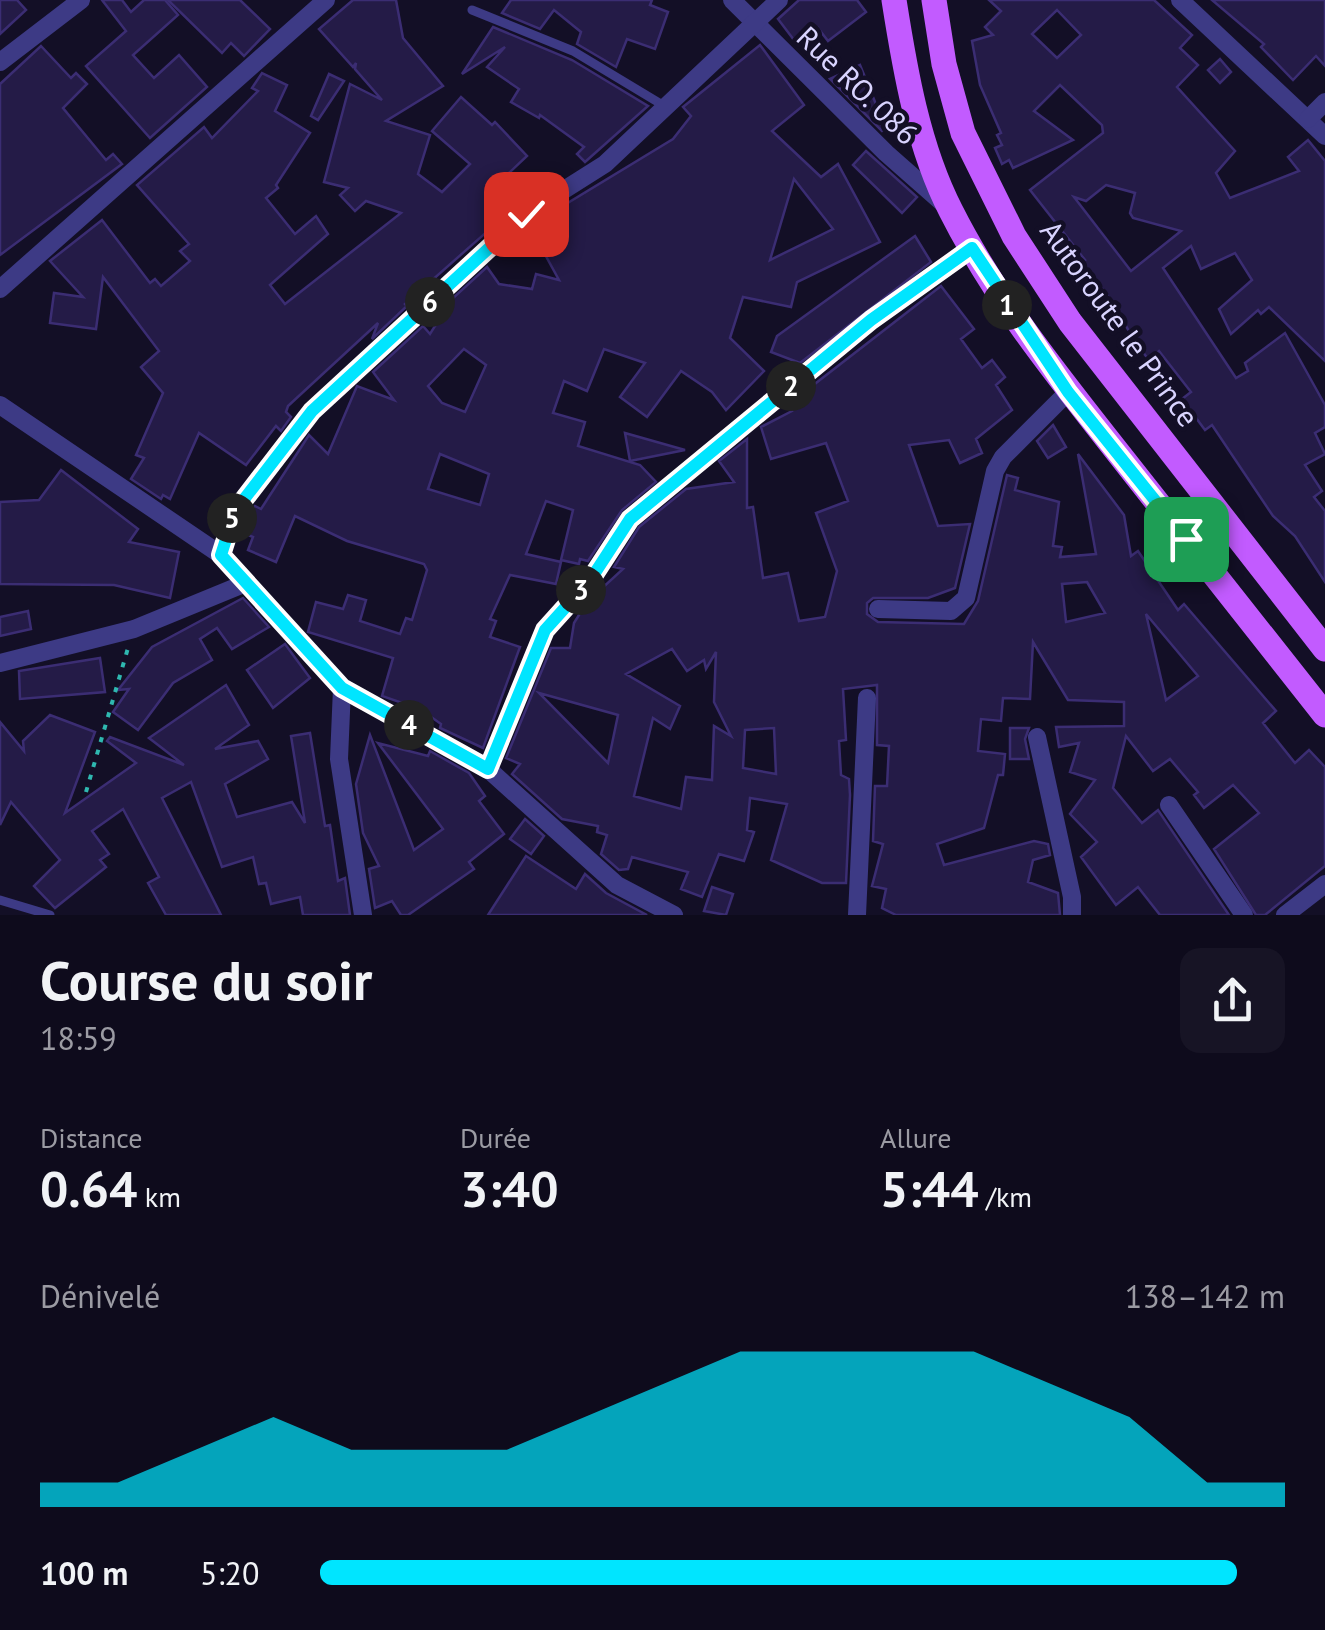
<!DOCTYPE html>
<html lang="fr">
<head>
<meta charset="utf-8">
<style>
  body { margin:0; font-family:"PT Sans",sans-serif; background:#171425; color:#f1f3f6; height:100vh; display:flex; flex-direction:column; font-size:38px; white-space:nowrap }
  * { box-sizing:border-box; margin:0 }
  p { font-size:32px; color:#9b9ba3 }
  .icon { flex:none; width:55px; height:55px; fill:none; stroke:currentColor; stroke-width:2; stroke-linecap:round; stroke-linejoin:round }
  .map { position:relative; height:915px; overflow:hidden }
  .sheet { display:flex; flex-direction:column; background:#0e0b1c; flex:1 }
  .sheet>* { flex:none }
  .pin { position:absolute; display:grid; place-items:center; width:85px; height:85px; color:#fff; margin:-42px; border-radius:20px; box-shadow:0 5px 15px #0006 }
  .km { position:absolute; width:50px; height:50px; margin:-25px; border-radius:50%; background:#222; color:#fff; font-size:28px; line-height:50px; text-align:center }
  .round { display:grid; place-items:center; flex:none; width:105px; height:105px; border-radius:20px; background:#171425 }
  .summary { display:flex; align-items:center; justify-content:space-between; height:170px; padding:0 40px }
  h1 { font-size:55px; font-weight:700; line-height:75px }
  .stats { display:grid; grid-template-columns:repeat(3,1fr); gap:15px; height:170px; padding:10px 40px }
  .stats div { display:grid; align-content:center }
  .stats b { font-size:50px; font-weight:700 }
  .stats small { font-size:28px; font-weight:400 }
  .stats p { font-size:28px }
  .chart { height:280px; padding:20px 40px }
  .chart p { display:flex; justify-content:space-between }
  .chart svg { width:100%; height:180px; margin-top:10px; fill:#00e5ff; opacity:.7 }
  ul { padding:0 40px; list-style:none; font-size:32px }
  li { display:grid; grid-template-columns:160px 120px 1fr; align-items:center; height:75px }
  li i { height:25px; border-radius:12px; background:#00e5ff }
  .map>svg:first-child { display:block }
</style>
</head>
<body>
<div class="map">
<svg width="1325" height="915" viewBox="0 0 1325 915">
  <rect width="100%" height="100%" fill="#130f26"/>
  <!-- building -->
  <g fill="#241b47" stroke="#3b2d73" stroke-width="2.5" fill-rule="evenodd">
    <path d="M 0,0 L 17,0 L 26,10 L 0,34 Z"/>
    <path d="M 102,0 L 122,0 L 131,12 L 144,0 L 165,0 L 178,15 L 133,55 L 154,78 L 179,55 L 207,87 L 150,138 L 86,66 L 126,31 Z"/>
    <path d="M 168,0 L 240,0 L 270,29 L 244,56 L 231,43 L 222,53 Z"/>
    <path d="M 353,0 L 396,0 L 403,38 L 443,86 L 386,121 L 430,135 L 418,174 L 442,192 L 470,164 L 432,131 L 461,97 L 492,125 L 495,122 L 527,156 L 494,187 L 515,207 L 405,304 L 407,306 L 372,339 L 378,323 L 288,406 L 286,412 L 291,417 L 281,431 L 276,426 L 246,465 L 199,433 L 170,499 L 163,495 L 161,499 L 131,479 L 144,458 L 136,455 L 163,393 L 141,367 L 159,351 L 103,277 L 96,329 L 50,323 L 54,293 L 83,297 L 50,261 L 102,220 L 150,283 L 155,279 L 161,286 L 190,261 L 180,251 L 189,244 L 137,185 L 204,127 L 212,138 L 258,91 L 252,88 L 262,73 L 287,85 L 275,111 L 310,133 L 276,185 L 278,188 L 266,198 L 295,234 L 316,216 L 328,234 L 270,285 L 285,304 L 401,213 L 366,201 L 355,211 L 340,195 L 348,188 L 324,182 L 350,84 L 382,100 L 355,69 L 356,63 L 353,67 L 319,29 Z"/>
    <path d="M 511,0 L 652,0 L 650,5 L 668,12 L 655,49 L 627,39 L 616,67 L 577,44 L 581,32 L 554,10 L 540,29 L 502,13 Z"/>
    <path d="M 799,0 L 857,0 L 866,12 L 828,41 L 818,28 L 797,44 L 778,19 Z"/>
    <path d="M 989,0 L 1154,0 L 1192,35 L 1180,48 L 1198,65 L 1177,87 L 1235,151 L 1216,173 L 1230,198 L 1299,171 L 1288,157 L 1308,140 L 1325,161 L 1325,361 L 1269,307 L 1261,314 L 1258,310 L 1231,334 L 1219,309 L 1252,280 L 1235,253 L 1201,269 L 1191,246 L 1163,268 L 1236,378 L 1248,371 L 1245,363 L 1285,333 L 1325,405 L 1325,427 L 1315,433 L 1325,454 L 1305,465 L 1322,491 L 1314,497 L 1325,511 L 1325,582 L 1295,536 L 1273,516 L 1212,425 L 1205,430 L 1182,399 L 1191,392 L 1159,351 L 1149,360 L 1138,346 L 1106,293 L 1080,263 L 1085,260 L 1030,190 L 1103,133 L 1102,125 L 1060,85 L 1034,111 L 1073,140 L 1013,168 L 1009,160 L 1002,164 L 995,148 L 1002,145 L 997,135 L 1001,133 L 980,85 L 972,41 L 993,35 L 985,27 L 1001,11 ZM 1057,10 L 1081,35 L 1057,58 L 1032,34 ZM 1106,185 L 1135,193 L 1130,213 L 1133,218 L 1181,231 L 1131,271 L 1074,197 L 1086,201 Z"/>
    <path d="M 1212,0 L 1325,0 L 1325,66 L 1316,56 L 1293,80 L 1261,47 L 1264,44 Z"/>
    <path d="M 493,27 L 572,60 L 648,106 L 585,162 L 577,154 L 584,147 L 540,115 L 539,118 L 511,102 L 519,89 L 487,67 L 505,47 L 462,74 Z"/>
    <path d="M 760,45 L 804,105 L 772,131 L 821,177 L 838,164 L 880,242 L 797,282 L 791,307 L 743,297 L 730,338 L 764,371 L 726,410 L 712,392 L 681,371 L 647,417 L 620,397 L 645,363 L 604,349 L 587,391 L 564,381 L 553,413 L 585,422 L 578,446 L 640,465 L 656,482 L 622,510 L 588,561 L 580,559 L 579,564 L 561,560 L 573,510 L 546,501 L 526,554 L 561,562 L 556,584 L 510,575 L 490,619 L 496,621 L 490,637 L 520,647 L 483,748 L 440,728 L 441,724 L 420,709 L 382,696 L 393,658 L 308,632 L 316,602 L 343,609 L 348,595 L 366,600 L 360,621 L 400,634 L 406,618 L 412,620 L 427,570 L 424,564 L 347,541 L 295,516 L 276,562 L 248,550 L 253,537 L 241,532 L 246,517 L 255,506 L 261,509 L 309,435 L 328,454 L 357,386 L 394,400 L 373,372 L 423,326 L 430,334 L 452,299 L 487,267 L 499,284 L 532,289 L 536,274 L 559,280 L 542,249 L 561,238 L 548,215 L 673,139 L 691,116 L 683,107 ZM 794,179 L 833,229 L 770,260 ZM 464,349 L 486,365 L 465,412 L 442,403 L 428,386 ZM 440,454 L 489,474 L 480,505 L 428,489 Z"/>
    <path d="M 41,46 L 71,78 L 76,73 L 87,84 L 63,108 L 106,160 L 113,154 L 122,164 L 0,255 L 0,84 Z"/>
    <path d="M 1220,59 L 1231,72 L 1220,83 L 1208,70 Z"/>
    <path d="M 860,65 L 886,129 L 882,131 L 830,79 Z"/>
    <path d="M 329,74 L 344,81 L 318,120 L 311,116 Z"/>
    <path d="M 866,151 L 917,197 L 902,213 L 853,165 Z"/>
    <path d="M 915,236 L 931,262 L 800,363 L 771,352 L 777,336 Z"/>
    <path d="M 941,286 L 974,329 L 961,339 L 982,368 L 992,360 L 1005,377 L 996,385 L 1012,410 L 976,439 L 982,453 L 960,463 L 949,440 L 909,445 L 938,526 L 970,524 L 955,588 L 928,598 L 873,598 L 867,603 L 867,614 L 878,622 L 964,624 L 978,601 L 1007,475 L 1018,478 L 1015,490 L 1059,502 L 1053,546 L 1062,547 L 1060,557 L 1096,554 L 1078,454 L 1124,515 L 1131,556 L 1138,551 L 1178,610 L 1184,604 L 1276,711 L 1263,723 L 1295,763 L 1309,750 L 1325,767 L 1325,866 L 1265,915 L 1256,915 L 1214,849 L 1259,813 L 1233,785 L 1204,808 L 1194,795 L 1198,792 L 1170,759 L 1153,771 L 1126,736 L 1113,788 L 1142,823 L 1158,810 L 1229,915 L 1160,915 L 1138,887 L 1116,905 L 1081,857 L 1097,842 L 1070,814 L 1095,780 L 1070,772 L 1079,743 L 1059,747 L 1056,727 L 1124,726 L 1124,702 L 1068,700 L 1033,642 L 1030,699 L 1003,698 L 1001,721 L 981,719 L 978,751 L 1005,754 L 1003,775 L 998,775 L 984,828 L 937,844 L 944,865 L 1034,841 L 1048,844 L 1050,855 L 1033,860 L 1028,882 L 1058,893 L 1060,915 L 896,915 L 882,908 L 886,889 L 872,886 L 883,844 L 873,841 L 875,786 L 887,786 L 889,746 L 877,745 L 877,685 L 843,689 L 846,740 L 839,741 L 841,775 L 849,779 L 850,795 L 846,883 L 822,883 L 771,860 L 787,804 L 750,798 L 747,830 L 754,832 L 744,861 L 719,854 L 702,897 L 681,889 L 688,872 L 632,857 L 628,869 L 619,870 L 601,854 L 607,835 L 597,832 L 598,826 L 562,819 L 512,774 L 520,764 L 506,758 L 551,648 L 570,648 L 574,623 L 587,602 L 623,569 L 614,567 L 639,527 L 686,489 L 734,482 L 719,461 L 747,439 L 747,508 L 753,507 L 763,578 L 788,573 L 799,621 L 825,617 L 837,571 L 816,513 L 848,501 L 826,443 L 771,459 L 761,427 L 792,411 L 789,404 ZM 1087,582 L 1105,613 L 1066,622 L 1062,584 ZM 1146,614 L 1198,676 L 1166,700 ZM 672,649 L 687,671 L 704,660 L 706,669 L 716,652 L 714,702 L 731,736 L 714,726 L 712,780 L 686,777 L 681,809 L 634,796 L 653,718 L 670,729 L 680,706 L 626,674 ZM 539,693 L 618,715 L 608,763 ZM 774,728 L 776,774 L 743,768 L 745,730 Z"/>
    <path d="M 1053,425 L 1066,447 L 1048,458 L 1037,441 Z"/>
    <path d="M 625,433 L 685,450 L 630,461 Z"/>
    <path d="M 61,470 L 138,529 L 129,542 L 179,552 L 170,598 L 114,585 L 0,584 L 0,502 L 39,500 Z"/>
    <path d="M 243,598 L 269,627 L 232,649 L 217,628 L 200,639 L 212,660 L 173,683 L 138,730 L 113,712 L 129,689 L 118,690 L 152,647 Z"/>
    <path d="M 28,611 L 31,629 L 0,636 L 0,617 Z"/>
    <path d="M 285,644 L 310,678 L 273,708 L 247,670 Z"/>
    <path d="M 100,658 L 105,692 L 20,699 L 19,671 Z"/>
    <path d="M 226,685 L 249,725 L 215,749 L 258,741 L 268,759 L 225,784 L 237,817 L 292,802 L 305,823 L 291,736 L 310,733 L 325,826 L 330,825 L 338,881 L 345,878 L 350,915 L 303,915 L 300,897 L 271,904 L 266,883 L 259,884 L 253,857 L 222,867 L 191,782 L 162,798 L 221,915 L 166,915 L 148,883 L 159,877 L 123,809 L 92,831 L 109,854 L 100,860 L 106,867 L 55,908 L 34,886 L 60,860 L 11,802 L 0,825 L 0,722 L 24,751 L 23,741 L 50,715 L 95,732 L 65,813 L 136,763 L 107,741 L 110,737 L 184,765 L 149,738 Z"/>
    <path d="M 1010,728 L 1029,728 L 1025,739 L 1029,759 L 1010,759 Z"/>
    <path d="M 370,735 L 414,850 L 443,829 L 378,743 L 428,756 L 430,751 L 469,773 L 485,796 L 479,801 L 504,834 L 469,862 L 474,869 L 408,915 L 401,915 L 392,901 L 375,908 L 369,869 L 379,866 L 363,833 L 356,784 Z"/>
    <path d="M 525,819 L 544,836 L 531,854 L 510,839 Z"/>
    <path d="M 526,856 L 576,889 L 585,874 L 606,893 L 647,915 L 488,915 Z"/>
    <path d="M 712,887 L 733,894 L 726,915 L 704,911 Z"/>
  </g>
  <g fill="none" stroke-linecap="round" stroke-linejoin="round">
    <!-- path -->
    <path stroke="#2fb8b0" stroke-width="4" stroke-dasharray="5 8" stroke-linecap="butt" d="M 86,792 L 128,648"/>
    <!-- service -->
    <g stroke="#3d3a85" stroke-width="9">
      <path d="M 472,10 L 573,51 L 666,107"/>
      <path d="M 0,900 L 50,915"/>
    </g>
    <!-- minor -->
    <g stroke="#3d3a85" stroke-width="18">
      <path d="M 732,0 L 886,153 L 945,205"/>
      <path d="M 1180,0 L 1325,136"/>
      <path d="M 0,62 L 81,0"/>
      <path d="M 1308,119 L 1325,102"/>
      <path d="M 0,289 L 326,0"/>
      <path d="M 0,405 L 221,555 L 342,688 L 488,769 L 617,885 L 674,915"/>
      <path d="M 221,555 L 235,511 L 312,411 L 526,214 L 605,164 L 779,0"/>
      <path d="M 878,609 L 951,611 L 966,598 L 995,471 L 1003,457 L 1068,392"/>
      <path d="M 0,663 L 134,629 L 246,583"/>
      <path d="M 342,688 L 339,759 L 363,915"/>
      <path d="M 1037,737 L 1072,897 L 1072,915"/>
      <path d="M 488,769 L 545,630 L 591,579 L 630,519 L 871,320 L 972,248"/>
      <path d="M 1169,805 L 1244,915"/>
      <path d="M 857,915 L 867,698"/>
      <path d="M 1285,915 L 1325,884"/>
    </g>
    <!-- primary -->
    <g stroke="#c25bff" stroke-width="25">
      <path d="M 894,0 C 905,70 918,147 951,211 C 997,302 1061,380 1123,459 C 1191,545 1258,630 1325,715"/>
      <path d="M 934,0 L 944,64 L 963,133 L 1014,236 L 1070,322 L 1325,649"/>
    </g>
  </g>
  <g fill="none" stroke-linecap="round" stroke-linejoin="round">
    <defs>
      <path id="route" d="M 526,214 L 312,411 L 235,511 L 221,555 L 342,688 L 488,769 L 545,630 L 591,579 L 630,519 L 871,320 L 972,248 L 1068,392 L 1186,539"/>
    </defs>
    <!-- route casing -->
    <use href="#route" stroke="#fff" stroke-width="20"/>
    <!-- route -->
    <use href="#route" stroke="#00e5ff" stroke-width="12"/>
  </g>
  <g text-anchor="middle" stroke-width="9" stroke-linejoin="round" paint-order="stroke">
    <!-- street labels -->
    <g font-size="30" fill="#d9d4ff" stroke="#130f26">
      <text transform="translate(857 86) rotate(44)" y="10">Rue RO. 086</text>
      <text transform="translate(1119 324) rotate(54)" y="10">Autoroute le Prince</text>
    </g>
  </g>
</svg>
<div class="pin" style="left:1186px;top:539px;background:#1e9e55"><svg class="icon" aria-label="arrive" viewBox="0 0 24 24"><path d="M6 21V4h12l-3 4 3 4H6"/></svg></div>
<div class="pin" style="left:526px;top:214px;background:#d93025"><svg class="icon" aria-label="check" viewBox="0 0 24 24"><path d="M5 12l5 5 9-10"/></svg></div>
<b class="km" style="left:1007px;top:305px">1</b>
<b class="km" style="left:791px;top:386px">2</b>
<b class="km" style="left:581px;top:590px">3</b>
<b class="km" style="left:409px;top:725px">4</b>
<b class="km" style="left:232px;top:518px">5</b>
<b class="km" style="left:430px;top:302px">6</b>
</div>
<section class="sheet">
<div class="summary"><div><h1>Course du soir</h1><p>18:59</p></div><a class="round"><svg class="icon" aria-label="share" viewBox="0 0 24 24"><path d="M12 15V3M7 8l5-5 5 5M5 13v7h14v-7"/></svg></a></div>
<div class="stats">
<div><p>Distance</p><b>0.64<small> km</small></b></div>
<div><p>Durée</p><b>3:40</b></div>
<div><p>Allure</p><b>5:44<small> /km</small></b></div>
</div>
<div class="chart"><p><span>Dénivelé</span>138–142 m</p>
<svg viewBox="0 0 160 44" preserveAspectRatio="none"><path d="M0 44V38L10 38L20 30L30 22L40 30L50 30L60 30L70 22L80 14L90 6L100 6L110 6L120 6L130 14L140 22L150 38L160 38V44z"/></svg>
</div>
<ul>
<li><b>100 m</b>5:20<i style="width:95%"></i></li>
</ul>
</section>
</body>
</html>
